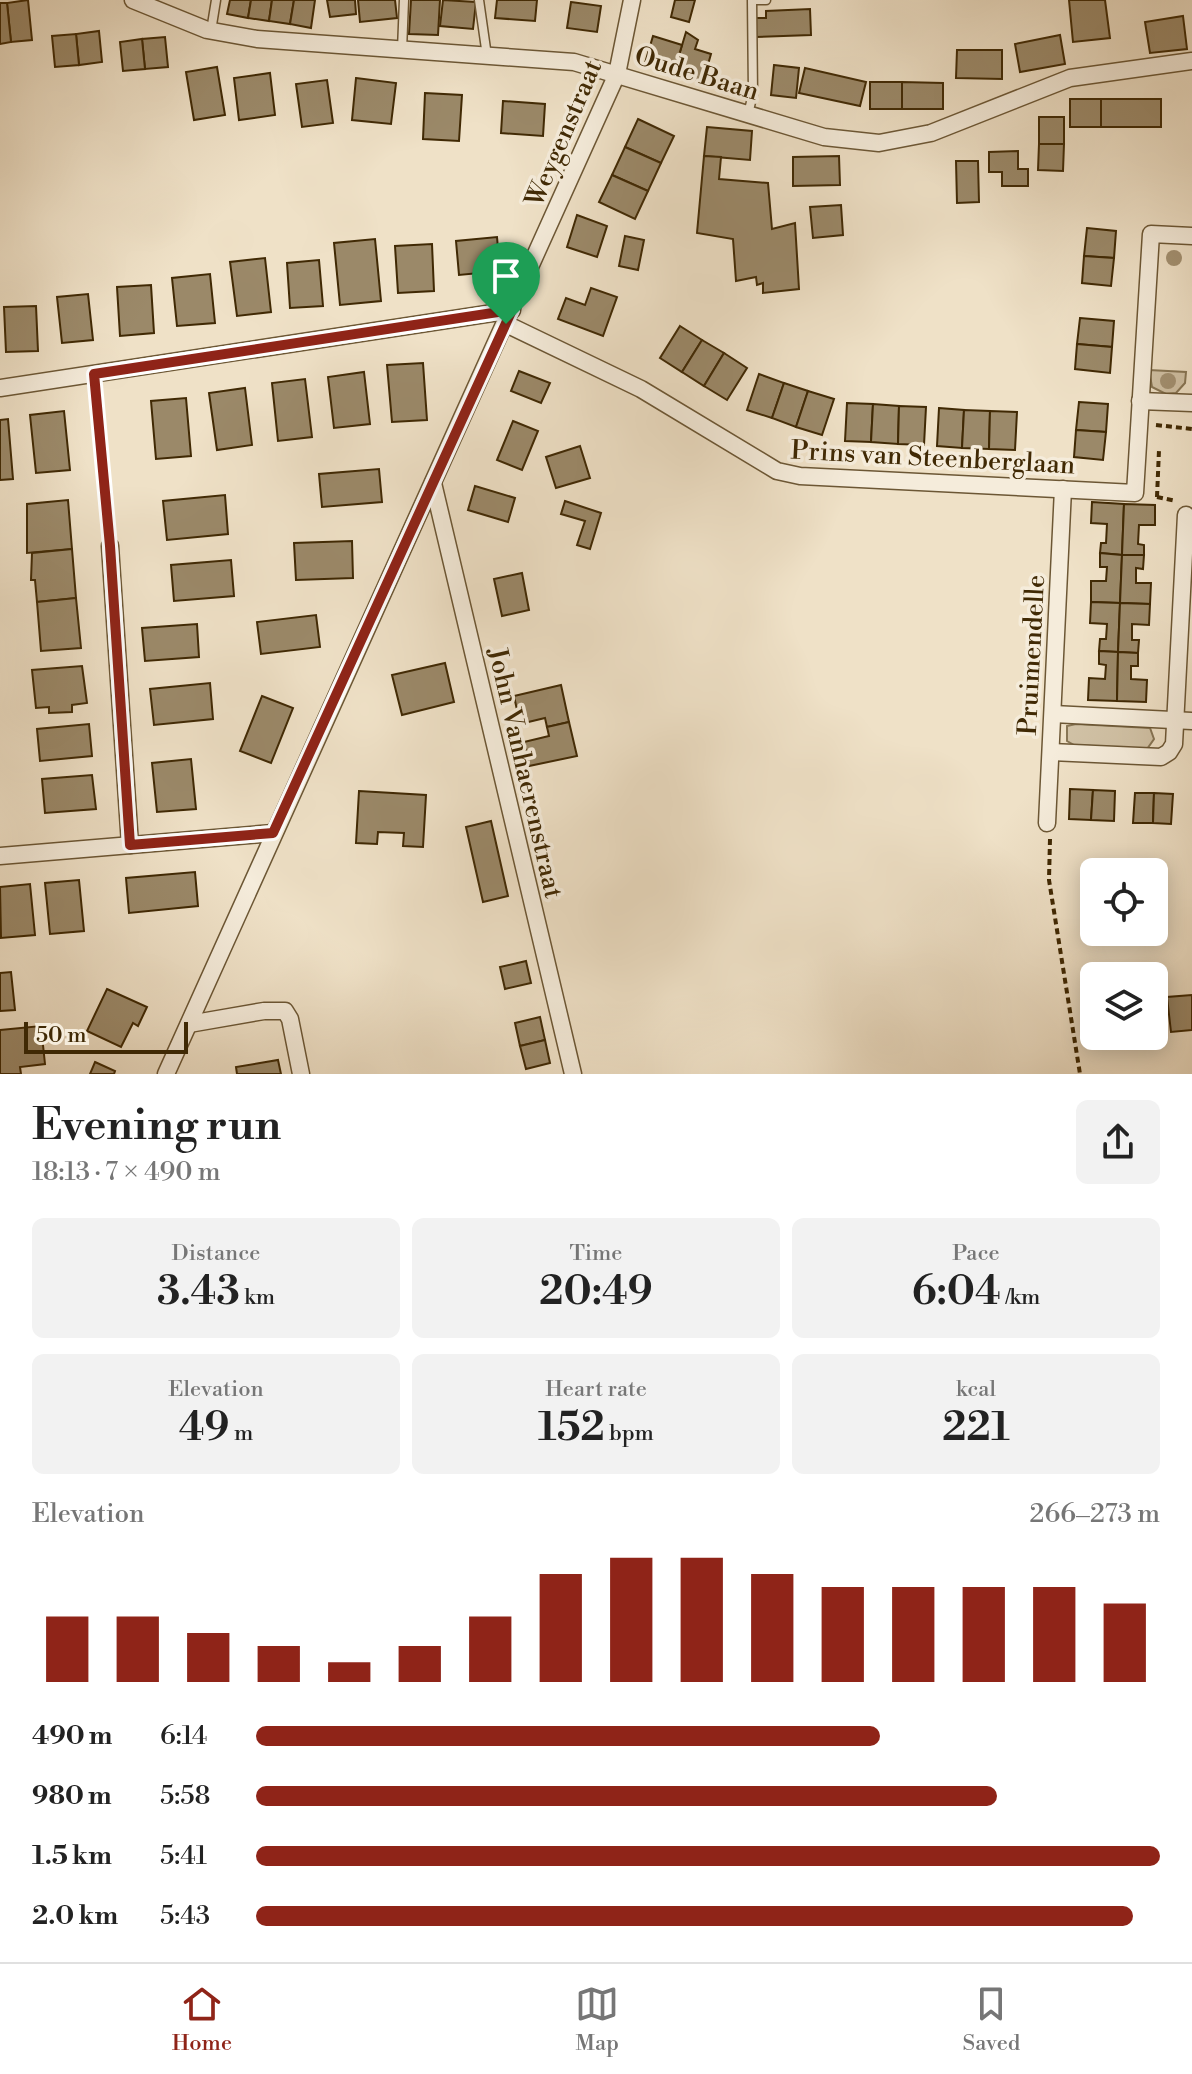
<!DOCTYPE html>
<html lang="en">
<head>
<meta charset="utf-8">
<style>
  body { margin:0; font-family:"Libre Bodoni",serif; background:#f2f2f2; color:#222; height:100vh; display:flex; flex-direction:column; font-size:30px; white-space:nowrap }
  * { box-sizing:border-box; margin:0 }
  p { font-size:26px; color:#767676 }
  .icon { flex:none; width:44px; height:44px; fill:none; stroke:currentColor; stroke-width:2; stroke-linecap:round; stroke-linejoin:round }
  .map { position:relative; height:1074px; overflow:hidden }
  .sheet { display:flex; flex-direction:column; background:#fff; flex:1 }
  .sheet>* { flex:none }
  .controls { position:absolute; left:1080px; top:858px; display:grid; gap:16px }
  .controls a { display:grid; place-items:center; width:88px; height:88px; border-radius:12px; background:#fff; box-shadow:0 4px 20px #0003; font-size:40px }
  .scale { position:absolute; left:24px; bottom:20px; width:164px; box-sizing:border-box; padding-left:8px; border:4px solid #402904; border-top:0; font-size:22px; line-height:28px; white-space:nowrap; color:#402904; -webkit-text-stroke:6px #f5ecdb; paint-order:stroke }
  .pin { position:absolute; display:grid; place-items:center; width:68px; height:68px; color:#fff; margin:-82px -34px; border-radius:50% 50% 50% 0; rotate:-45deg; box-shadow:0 0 8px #0007 }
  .pin .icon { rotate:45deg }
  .round { display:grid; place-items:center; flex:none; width:84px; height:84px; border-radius:12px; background:#f2f2f2 }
  .headline { display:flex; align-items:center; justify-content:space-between; height:136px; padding:0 32px }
  h1 { font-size:44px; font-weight:600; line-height:60px }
  .stats { display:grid; grid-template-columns:repeat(3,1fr); gap:12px; height:136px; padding:8px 32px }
  .stats div { display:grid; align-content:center; border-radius:12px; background:#f2f2f2; text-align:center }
  .stats b { font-size:40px; font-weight:600 }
  .stats small { font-size:22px; font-weight:400 }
  .stats p { font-size:22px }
  .chart { height:224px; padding:16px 32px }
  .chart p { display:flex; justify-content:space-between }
  .chart svg { width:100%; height:144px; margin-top:8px; stroke:#8f2418; stroke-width:6 }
  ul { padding:0 32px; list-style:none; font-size:26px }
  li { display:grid; grid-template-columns:128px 96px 1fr; align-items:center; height:60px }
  li i { height:20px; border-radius:10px; background:#8f2418 }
  .dock { display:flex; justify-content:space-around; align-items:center; height:112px; border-top:2px solid #e0e0e0; background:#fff; font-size:22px; color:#767676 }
  .dock a { display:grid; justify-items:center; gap:4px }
  .dock .selected { color:#8f2418 }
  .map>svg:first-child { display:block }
</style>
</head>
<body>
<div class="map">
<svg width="1192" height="1074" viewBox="0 0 1192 1074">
  <rect width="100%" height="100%" fill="#efe1c7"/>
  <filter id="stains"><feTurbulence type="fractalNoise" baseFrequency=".0025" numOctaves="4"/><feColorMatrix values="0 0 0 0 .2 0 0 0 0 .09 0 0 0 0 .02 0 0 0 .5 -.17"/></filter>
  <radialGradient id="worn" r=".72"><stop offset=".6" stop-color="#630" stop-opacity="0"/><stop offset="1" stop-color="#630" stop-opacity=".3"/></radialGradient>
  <!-- green -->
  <g fill="#d1c2a6" stroke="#887655" stroke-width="2">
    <path d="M 1149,370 L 1186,372 L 1185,383 L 1176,393 L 1166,394 L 1152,387 Z"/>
    <path d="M 1076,724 L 1150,728 L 1154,739 L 1147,749 L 1074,745 L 1067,741 L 1067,726 Z"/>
  </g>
  <!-- building -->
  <g fill="#9b8969" stroke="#402904" stroke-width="2">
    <path d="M 28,0 L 32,40 L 11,42 L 7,3 Z"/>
    <path d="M 230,0 L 251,0 L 248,18 L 227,14 Z"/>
    <path d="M 251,0 L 272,0 L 269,21 L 248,18 Z"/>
    <path d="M 272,0 L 294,0 L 290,24 L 269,21 Z"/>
    <path d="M 294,0 L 315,0 L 311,28 L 290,24 Z"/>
    <path d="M 327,0 L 355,0 L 356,14 L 330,17 Z"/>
    <path d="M 358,0 L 395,0 L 397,18 L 360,22 Z"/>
    <path d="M 411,0 L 440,0 L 438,35 L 409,34 Z"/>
    <path d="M 443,0 L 476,2 L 473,29 L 440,26 Z"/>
    <path d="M 497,0 L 537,0 L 535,21 L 495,18 Z"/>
    <path d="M 675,0 L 695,0 L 689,22 L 671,17 Z"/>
    <path d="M 1069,0 L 1105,0 L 1110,38 L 1073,42 Z"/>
    <path d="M 571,2 L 601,6 L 597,32 L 567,28 Z"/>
    <path d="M 0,3 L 7,3 L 11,42 L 0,44 Z"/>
    <path d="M 810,9 L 811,35 L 756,37 L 756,18 L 766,18 L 766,11 Z"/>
    <path d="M 1183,16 L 1187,49 L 1150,53 L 1145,22 Z"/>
    <path d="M 99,31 L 102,62 L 79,65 L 76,34 Z"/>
    <path d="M 686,32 L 698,40 L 695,49 L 711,54 L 703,82 L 674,72 Z"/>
    <path d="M 76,34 L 79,65 L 55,67 L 52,36 Z"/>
    <path d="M 1060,35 L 1065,64 L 1020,72 L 1015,44 Z"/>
    <path d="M 653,36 L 682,45 L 674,72 L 645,63 Z"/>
    <path d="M 165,37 L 168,67 L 145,69 L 142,39 Z"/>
    <path d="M 142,39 L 145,69 L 123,71 L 120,42 Z"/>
    <path d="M 957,50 L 1002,50 L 1002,79 L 956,78 Z"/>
    <path d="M 774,65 L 799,68 L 796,98 L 771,95 Z"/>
    <path d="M 217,67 L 225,115 L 194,120 L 186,72 Z"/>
    <path d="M 805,68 L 866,82 L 860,106 L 799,93 Z"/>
    <path d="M 270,73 L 275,115 L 239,120 L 234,78 Z"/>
    <path d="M 356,78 L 396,83 L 391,124 L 352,120 Z"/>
    <path d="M 327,80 L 333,123 L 302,127 L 296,84 Z"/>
    <rect x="870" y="82" width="32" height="27"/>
    <path d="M 902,82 L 943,83 L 943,109 L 902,109 Z"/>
    <path d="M 425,93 L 462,95 L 459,141 L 423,139 Z"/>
    <rect x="1070" y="99" width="31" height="28"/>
    <rect x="1101" y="99" width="60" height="28"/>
    <path d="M 503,101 L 545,104 L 543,136 L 501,133 Z"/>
    <rect x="1039" y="117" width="25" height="27"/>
    <path d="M 638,119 L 674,136 L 661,163 L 625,147 Z"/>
    <path d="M 707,127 L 752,131 L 750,160 L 704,156 Z"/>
    <path d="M 1039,144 L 1064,144 L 1063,171 L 1038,170 Z"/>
    <path d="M 625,147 L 661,163 L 648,191 L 612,175 Z"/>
    <path d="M 1018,151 L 1018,169 L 1028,169 L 1028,186 L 1002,186 L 1002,172 L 989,172 L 989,152 Z"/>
    <path d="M 704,156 L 721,157 L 719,179 L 768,183 L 772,229 L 795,223 L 799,289 L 763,293 L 763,283 L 757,285 L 756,277 L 736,281 L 733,239 L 697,233 Z"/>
    <path d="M 839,156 L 840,185 L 793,186 L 793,157 Z"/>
    <path d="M 956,161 L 978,161 L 979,202 L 957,203 Z"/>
    <path d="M 612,175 L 648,191 L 635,219 L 599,202 Z"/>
    <path d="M 841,205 L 843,235 L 813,238 L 810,207 Z"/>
    <path d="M 577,215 L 607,226 L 597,257 L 567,247 Z"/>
    <path d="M 1087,228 L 1116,231 L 1114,258 L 1084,256 Z"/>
    <path d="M 625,236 L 644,240 L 638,270 L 619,266 Z"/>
    <path d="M 497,237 L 500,271 L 459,275 L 456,241 Z"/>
    <path d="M 375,239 L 381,301 L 340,305 L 334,243 Z"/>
    <path d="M 432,244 L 434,291 L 398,293 L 395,246 Z"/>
    <path d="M 1084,256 L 1114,258 L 1111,286 L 1082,283 Z"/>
    <path d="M 265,258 L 271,312 L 237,316 L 230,262 Z"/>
    <path d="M 319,260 L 323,306 L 290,308 L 287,263 Z"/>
    <path d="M 210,274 L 215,323 L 177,326 L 172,278 Z"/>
    <path d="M 151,285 L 154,333 L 120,336 L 117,287 Z"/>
    <path d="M 591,288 L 617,297 L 603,336 L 558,319 L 566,298 L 585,305 Z"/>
    <path d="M 88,294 L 93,340 L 62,343 L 57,297 Z"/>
    <path d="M 36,306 L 38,351 L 6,352 L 4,307 Z"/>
    <path d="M 1080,318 L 1114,321 L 1112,347 L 1077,344 Z"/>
    <path d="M 680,326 L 702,340 L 682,372 L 660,358 Z"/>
    <path d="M 702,340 L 724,353 L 704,386 L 682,372 Z"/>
    <path d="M 1077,344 L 1112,347 L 1110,373 L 1075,369 Z"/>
    <path d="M 724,353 L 747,368 L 727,400 L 704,386 Z"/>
    <path d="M 423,363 L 427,420 L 392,422 L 387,365 Z"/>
    <path d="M 519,371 L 550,383 L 541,403 L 511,391 Z"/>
    <path d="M 364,372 L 370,424 L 334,428 L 328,377 Z"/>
    <path d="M 759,374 L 784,383 L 772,418 L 747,410 Z"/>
    <path d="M 305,379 L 312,437 L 278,441 L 272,383 Z"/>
    <path d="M 784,383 L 808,391 L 796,427 L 772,418 Z"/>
    <path d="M 245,388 L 252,445 L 217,450 L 209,393 Z"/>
    <path d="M 808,391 L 834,399 L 822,435 L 796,427 Z"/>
    <path d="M 186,398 L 191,456 L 156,459 L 151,401 Z"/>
    <path d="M 1079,402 L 1108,404 L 1106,432 L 1076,430 Z"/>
    <path d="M 847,403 L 873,404 L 871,442 L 845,441 Z"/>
    <path d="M 873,404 L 899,406 L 898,444 L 871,442 Z"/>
    <path d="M 899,406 L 926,407 L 924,445 L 898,444 Z"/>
    <path d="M 939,408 L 964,410 L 962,448 L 937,446 Z"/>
    <path d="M 964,410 L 990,411 L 989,449 L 962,448 Z"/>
    <path d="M 64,411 L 70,470 L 36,473 L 30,415 Z"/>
    <path d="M 990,411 L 1017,412 L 1015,450 L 989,449 Z"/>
    <path d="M 8,419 L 13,479 L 0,480 L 0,420 Z"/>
    <path d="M 513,421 L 538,431 L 522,470 L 497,460 Z"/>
    <path d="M 1076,430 L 1106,432 L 1103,460 L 1074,457 Z"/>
    <path d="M 580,446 L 590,478 L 556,488 L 546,457 Z"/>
    <path d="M 379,469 L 382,502 L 322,507 L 319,474 Z"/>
    <path d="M 475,486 L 515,498 L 508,522 L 468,510 Z"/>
    <path d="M 225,495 L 228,534 L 167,540 L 163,501 Z"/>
    <path d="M 68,500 L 72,549 L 27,553 L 27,504 Z"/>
    <path d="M 565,501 L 601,513 L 590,549 L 577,545 L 585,521 L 561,514 Z"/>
    <path d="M 1092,502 L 1124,504 L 1122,555 L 1100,553 L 1101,543 L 1106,543 L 1107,524 L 1091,523 Z"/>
    <path d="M 1124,504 L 1155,505 L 1155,525 L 1139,525 L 1138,544 L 1144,545 L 1144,555 L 1122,555 Z"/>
    <path d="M 352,541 L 353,578 L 296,580 L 294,543 Z"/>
    <path d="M 72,549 L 76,598 L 37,602 L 35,580 L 31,580 L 32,553 Z"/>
    <path d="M 1100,553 L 1122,555 L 1120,603 L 1091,602 L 1091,581 L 1106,581 L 1107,567 L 1100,567 Z"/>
    <path d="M 1122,555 L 1144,555 L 1143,569 L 1136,568 L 1136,583 L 1151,583 L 1150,604 L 1120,603 Z"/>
    <path d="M 231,560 L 234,596 L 174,601 L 171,565 Z"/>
    <path d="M 522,573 L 529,610 L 502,616 L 494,579 Z"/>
    <path d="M 76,598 L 81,648 L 41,651 L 37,602 Z"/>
    <path d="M 1091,602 L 1120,603 L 1118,652 L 1099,651 L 1100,639 L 1106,639 L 1107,624 L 1090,623 Z"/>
    <path d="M 1120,603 L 1150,604 L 1149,625 L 1132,624 L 1132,640 L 1139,640 L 1138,653 L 1118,652 Z"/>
    <path d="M 316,615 L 320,647 L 261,654 L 257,622 Z"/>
    <path d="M 197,624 L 199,657 L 145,661 L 142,628 Z"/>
    <path d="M 1099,651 L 1118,652 L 1117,701 L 1088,700 L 1089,678 L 1105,679 L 1106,665 L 1099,664 Z"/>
    <path d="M 1118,652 L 1138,653 L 1138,666 L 1131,666 L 1131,679 L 1147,680 L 1146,702 L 1117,701 Z"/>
    <path d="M 445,663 L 454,702 L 402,715 L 392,675 Z"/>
    <path d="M 82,666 L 87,703 L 72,705 L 72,712 L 49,713 L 49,707 L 36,708 L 32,670 Z"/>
    <path d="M 210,683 L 213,719 L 154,725 L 150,689 Z"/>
    <path d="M 561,685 L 569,722 L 547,727 L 545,718 L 520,724 L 514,696 Z"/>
    <path d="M 262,696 L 293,708 L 271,763 L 240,751 Z"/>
    <path d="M 569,722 L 577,756 L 529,766 L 524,742 L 549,736 L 547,727 Z"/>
    <path d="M 89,724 L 92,756 L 40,761 L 37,729 Z"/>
    <path d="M 191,759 L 196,809 L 157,812 L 152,763 Z"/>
    <path d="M 92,775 L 96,809 L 45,813 L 42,779 Z"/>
    <path d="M 1070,789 L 1093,790 L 1091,820 L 1069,819 Z"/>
    <path d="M 1093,790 L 1115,791 L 1114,821 L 1091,820 Z"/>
    <path d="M 359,791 L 426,795 L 423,847 L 403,846 L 404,833 L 378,832 L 377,844 L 356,843 Z"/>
    <path d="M 1135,793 L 1154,793 L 1153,823 L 1133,823 Z"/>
    <path d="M 1154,793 L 1173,794 L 1171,824 L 1153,823 Z"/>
    <path d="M 491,821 L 508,896 L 483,902 L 466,827 Z"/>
    <path d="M 195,872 L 198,906 L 129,913 L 126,878 Z"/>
    <path d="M 79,880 L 84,931 L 50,934 L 45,883 Z"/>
    <path d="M 30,884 L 35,935 L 1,938 L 0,887 Z"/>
    <path d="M 526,961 L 531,983 L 505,989 L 500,967 Z"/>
    <path d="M 11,972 L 15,1010 L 0,1011 L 0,973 Z"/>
    <path d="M 107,989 L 147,1007 L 138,1026 L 133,1023 L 121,1047 L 87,1031 Z"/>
    <path d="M 1192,995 L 1192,1030 L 1171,1032 L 1167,997 Z"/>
    <path d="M 540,1017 L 545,1040 L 520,1046 L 515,1023 Z"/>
    <path d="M 41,1026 L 45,1064 L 20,1067 L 21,1074 L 0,1074 L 0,1030 Z"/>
    <path d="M 545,1040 L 550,1063 L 526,1069 L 520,1046 Z"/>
    <path d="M 278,1060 L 281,1074 L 237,1074 L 236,1067 Z"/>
    <path d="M 95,1062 L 115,1071 L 114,1074 L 90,1074 Z"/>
  </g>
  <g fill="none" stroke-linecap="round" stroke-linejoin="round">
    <defs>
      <g id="service">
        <path d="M 479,0 L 487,56"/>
        <path d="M 211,31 L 216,0"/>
        <path d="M 402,50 L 404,0"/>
        <path d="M 748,114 L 753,94 L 752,0 L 766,0"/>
      </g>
      <g id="minor">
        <path d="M 133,0 L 207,30 L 257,39 L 574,62 L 824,137 L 879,143 L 931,133 L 1070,78 L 1192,61"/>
        <path d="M 506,324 L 641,389 L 777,471 L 800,476 L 1135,493 L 1151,234 L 1192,236"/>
        <path d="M 0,388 L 512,310"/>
        <path d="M 1140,401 L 1192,403"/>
        <path d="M 433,483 L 573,1074"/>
        <path d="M 110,546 L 130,845"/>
        <path d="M 1053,714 L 1192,721"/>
        <path d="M 1051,752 L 1161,757 L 1169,752 L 1174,744 L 1186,515"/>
        <path d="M 1047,823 L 1063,489"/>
        <path d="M 0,856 L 273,833"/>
        <path d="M 189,1024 L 264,1011 L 285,1011 L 290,1019 L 301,1074"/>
        <path d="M 166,1074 L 617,74 L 632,0"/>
      </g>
    </defs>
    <!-- service casing -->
    <use href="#service" stroke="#6c5735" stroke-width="11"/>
    <!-- minor casing -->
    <use href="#minor" stroke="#6c5735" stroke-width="19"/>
    <!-- path -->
    <g stroke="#402904" stroke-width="4" stroke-dasharray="6 4" stroke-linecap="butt">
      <path d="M 96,392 L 109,531"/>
      <path d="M 1156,425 L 1192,429"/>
      <path d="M 1157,497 L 1159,450"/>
      <path d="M 1157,497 L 1176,501"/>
      <path d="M 1050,839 L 1049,880 L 1080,1074"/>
    </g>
    <!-- service -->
    <use href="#service" stroke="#f5ecdb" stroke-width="8"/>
    <!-- minor -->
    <use href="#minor" stroke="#f5ecdb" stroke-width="16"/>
  </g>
  <!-- trees -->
  <g fill="#a39172">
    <circle cx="1174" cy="258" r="8"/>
    <circle cx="1168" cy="381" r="8"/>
  </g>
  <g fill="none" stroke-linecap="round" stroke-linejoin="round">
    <defs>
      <path id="route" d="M 512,310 L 273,833 L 130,845 L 110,546 L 94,374 Z"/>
    </defs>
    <!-- route casing -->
    <use href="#route" stroke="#fff" stroke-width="16"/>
    <!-- route -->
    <use href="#route" stroke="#8f2418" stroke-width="10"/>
  </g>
  <g text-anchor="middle" stroke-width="7" stroke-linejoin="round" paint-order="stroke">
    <!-- street labels -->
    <g font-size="26" fill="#402904" stroke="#f5ecdb">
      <text transform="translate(697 73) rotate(17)" y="9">Oude Baan</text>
      <text transform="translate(563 133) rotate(-67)" y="9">Weygenstraat</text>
      <text transform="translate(933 457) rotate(3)" y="9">Prins van Steenberglaan</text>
      <text transform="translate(1031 655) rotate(-87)" y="9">Pruimendelle</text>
      <text transform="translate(526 773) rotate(77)" y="9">John Vanhaerenstraat</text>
    </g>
  </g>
  <rect width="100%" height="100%" filter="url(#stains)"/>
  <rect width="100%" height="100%" fill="url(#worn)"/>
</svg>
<div class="controls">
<a><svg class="icon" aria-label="locate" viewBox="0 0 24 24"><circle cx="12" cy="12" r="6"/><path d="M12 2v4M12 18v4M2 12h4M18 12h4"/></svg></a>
<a><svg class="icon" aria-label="layers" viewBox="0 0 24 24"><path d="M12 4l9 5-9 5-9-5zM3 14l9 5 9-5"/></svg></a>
</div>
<div class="scale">50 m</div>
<div class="pin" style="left:506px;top:324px;background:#1e9e55"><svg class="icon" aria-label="arrive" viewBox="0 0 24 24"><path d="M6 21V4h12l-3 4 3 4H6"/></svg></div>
</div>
<section class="sheet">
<div class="headline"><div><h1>Evening run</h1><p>18:13 · 7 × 490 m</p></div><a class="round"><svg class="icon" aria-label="share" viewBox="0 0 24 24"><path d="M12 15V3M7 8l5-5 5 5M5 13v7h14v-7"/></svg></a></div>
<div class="stats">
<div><p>Distance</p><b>3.43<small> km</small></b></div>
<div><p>Time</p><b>20:49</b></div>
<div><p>Pace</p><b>6:04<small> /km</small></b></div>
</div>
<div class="stats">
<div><p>Elevation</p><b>49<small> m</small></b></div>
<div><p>Heart rate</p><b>152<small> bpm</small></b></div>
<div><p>kcal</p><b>221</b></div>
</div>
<div class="chart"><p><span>Elevation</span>266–273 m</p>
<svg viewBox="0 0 160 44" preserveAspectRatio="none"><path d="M5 44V24M15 44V24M25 44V29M35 44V33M45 44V38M55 44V33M65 44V24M75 44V11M85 44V6M95 44V6M105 44V11M115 44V15M125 44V15M135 44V15M145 44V15M155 44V20"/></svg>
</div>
<ul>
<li><b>490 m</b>6:14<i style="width:69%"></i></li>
<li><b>980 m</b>5:58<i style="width:82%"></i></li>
<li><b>1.5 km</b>5:41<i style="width:100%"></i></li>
<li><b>2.0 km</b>5:43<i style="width:97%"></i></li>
</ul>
</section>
<nav class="dock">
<a class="selected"><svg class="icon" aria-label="home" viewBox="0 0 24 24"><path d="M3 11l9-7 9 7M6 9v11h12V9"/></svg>Home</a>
<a><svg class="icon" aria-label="map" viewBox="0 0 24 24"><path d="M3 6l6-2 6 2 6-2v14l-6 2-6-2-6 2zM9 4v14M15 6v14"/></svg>Map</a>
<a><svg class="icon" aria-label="saved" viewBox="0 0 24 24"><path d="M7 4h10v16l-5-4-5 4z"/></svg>Saved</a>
</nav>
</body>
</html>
